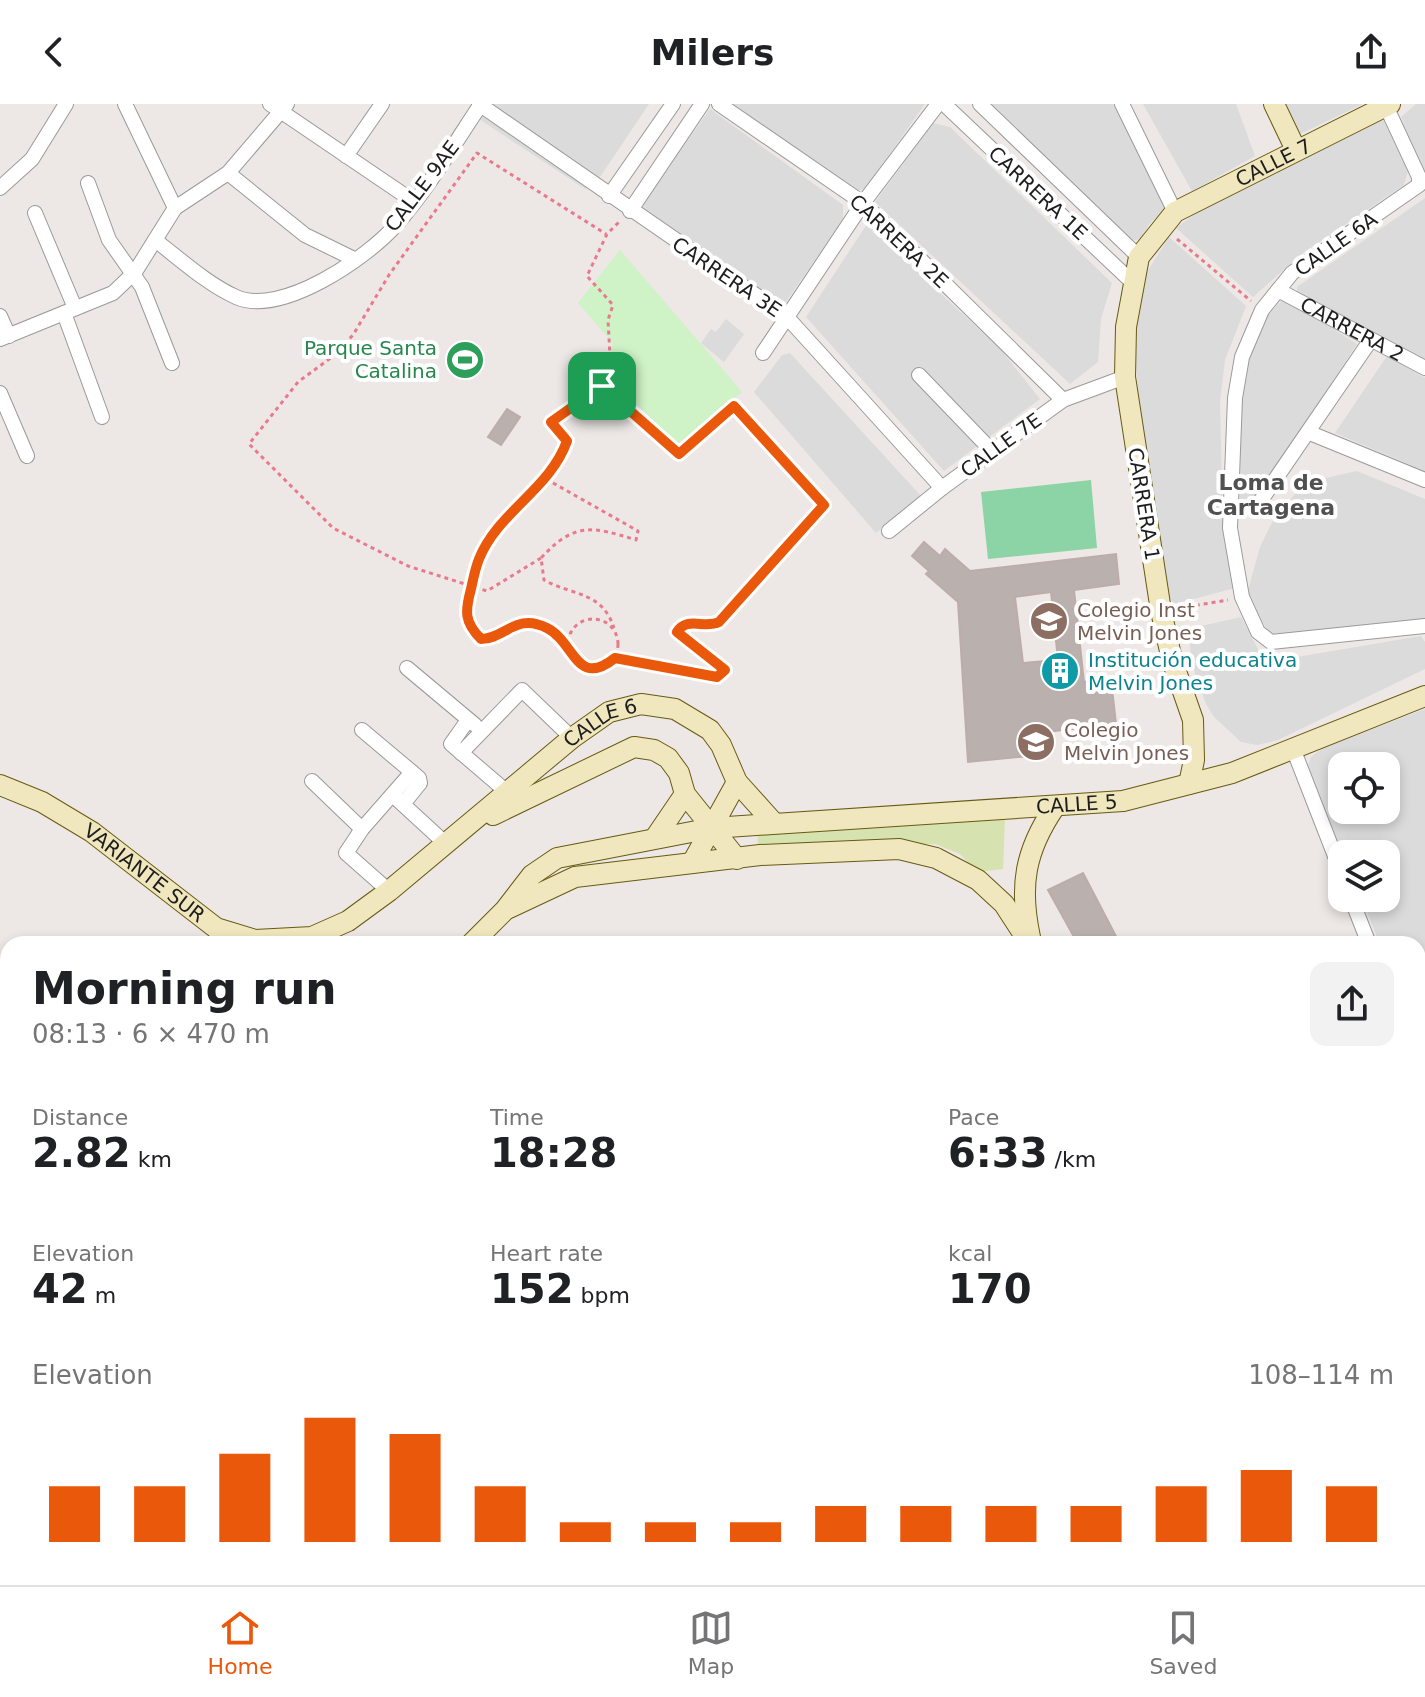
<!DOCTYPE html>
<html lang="en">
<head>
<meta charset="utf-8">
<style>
  body { margin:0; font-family:"DejaVu Sans",sans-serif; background:#f2f2f2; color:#202124; height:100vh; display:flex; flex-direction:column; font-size:30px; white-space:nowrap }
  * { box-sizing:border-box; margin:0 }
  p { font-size:26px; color:#757577 }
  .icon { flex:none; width:44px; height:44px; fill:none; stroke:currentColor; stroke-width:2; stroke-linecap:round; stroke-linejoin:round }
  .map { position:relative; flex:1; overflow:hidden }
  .panel { position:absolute; left:0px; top:832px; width:1426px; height:650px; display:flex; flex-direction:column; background:#fff; border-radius:24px 24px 0 0; box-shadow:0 4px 12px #0003 }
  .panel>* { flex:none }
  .tools { position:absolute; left:1328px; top:648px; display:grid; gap:16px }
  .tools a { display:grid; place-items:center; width:72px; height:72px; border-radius:16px; background:#fff; box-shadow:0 4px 12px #0003; font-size:40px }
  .pin { position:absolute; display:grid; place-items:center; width:68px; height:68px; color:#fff; margin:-34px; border-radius:16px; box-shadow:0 4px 12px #0006 }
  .round { display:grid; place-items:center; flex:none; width:84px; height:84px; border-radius:16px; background:#f2f2f2 }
  .head { display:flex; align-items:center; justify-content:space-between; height:136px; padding:0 32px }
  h1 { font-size:44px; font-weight:700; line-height:60px }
  .stats { display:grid; grid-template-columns:repeat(3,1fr); gap:12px; height:136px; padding:8px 32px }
  .stats div { display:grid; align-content:center }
  .stats b { font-size:40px; font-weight:700 }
  .stats small { font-size:22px; font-weight:400 }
  .stats p { font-size:22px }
  .chart { height:224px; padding:16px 32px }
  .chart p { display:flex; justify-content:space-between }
  .chart svg { width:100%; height:144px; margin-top:8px; stroke:#ea580c; stroke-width:6 }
  header { display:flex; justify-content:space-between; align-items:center; height:104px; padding:0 32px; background:#fff; font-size:36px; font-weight:700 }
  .tab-bar { display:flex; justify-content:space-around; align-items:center; height:112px; border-top:2px solid #e0e0e0; background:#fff; font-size:22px; color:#757577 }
  .tab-bar a { display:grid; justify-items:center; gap:4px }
  .tab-bar .active { color:#ea580c }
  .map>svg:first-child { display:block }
</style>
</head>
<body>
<header><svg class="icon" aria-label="back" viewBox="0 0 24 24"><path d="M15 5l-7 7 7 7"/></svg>Milers<svg class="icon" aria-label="share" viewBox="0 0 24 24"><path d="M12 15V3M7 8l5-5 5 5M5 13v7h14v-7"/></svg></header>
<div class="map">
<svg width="1425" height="1481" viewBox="0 0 1425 1481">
  <rect width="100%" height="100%" fill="#ede8e5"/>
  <!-- residential -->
  <g fill="#dbdbdb" fill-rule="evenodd">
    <path d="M 476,0 L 649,0 L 596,79 L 585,85 L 479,15 Z"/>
    <path d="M 733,0 L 925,0 L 865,85 L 855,87 Z"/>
    <path d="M 988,0 L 1113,0 L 1166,105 L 1150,119 L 1140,135 L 1130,137 Z"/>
    <path d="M 1143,0 L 1236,0 L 1255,52 L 1192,87 Z"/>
    <path d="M 1277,0 L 1363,0 L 1296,32 Z"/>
    <path d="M 1416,0 L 1425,0 L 1425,78 L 1401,13 Z"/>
    <path d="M 710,5 L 843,101 L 843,116 L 785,199 L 779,200 L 643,104 L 645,95 Z"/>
    <path d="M 1381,12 L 1388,16 L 1408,67 L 1404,81 L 1303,149 L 1253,193 L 1176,124 L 1222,90 Z"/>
    <path d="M 933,19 L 950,23 L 1112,179 L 1101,215 L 1098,258 L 1070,280 L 875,98 Z"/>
    <path d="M 1425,94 L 1425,265 L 1297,191 L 1297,183 Z"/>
    <path d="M 867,120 L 1002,247 L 1040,295 L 944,367 L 806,213 Z"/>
    <path d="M 1169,133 L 1246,202 L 1225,256 L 1220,298 L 1223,424 L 1235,484 L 1175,500 L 1168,493 L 1143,346 L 1134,237 L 1135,209 L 1145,171 Z"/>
    <path d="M 1284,194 L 1357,240 L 1255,397 L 1240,399 L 1241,290 L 1251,242 L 1266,213 Z"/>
    <path d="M 726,215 L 744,230 L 724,258 L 701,239 L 711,225 L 716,228 Z"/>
    <path d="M 790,249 L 922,393 L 876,429 L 754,288 L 782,251 Z"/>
    <path d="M 1387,252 L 1425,274 L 1425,367 L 1335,329 Z"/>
    <path d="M 1357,367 L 1425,395 L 1425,515 L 1285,534 L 1269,530 L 1247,490 L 1260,443 L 1276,410 L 1300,385 L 1317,376 Z"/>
    <path d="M 1241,513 L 1258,545 L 1273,552 L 1297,553 L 1421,532 L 1425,538 L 1425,565 L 1278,636 L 1257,641 L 1241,638 L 1214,613 L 1206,600 L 1192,560 L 1188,525 Z"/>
    <path d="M 1425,605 L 1425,860 L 1418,864 L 1418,840 L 1380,840 L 1361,794 L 1386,794 L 1386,750 L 1343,750 L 1308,662 L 1311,653 L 1323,644 ZM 1342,662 L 1386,662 L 1386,706 L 1342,706 Z"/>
  </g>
  <!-- grass -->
  <path fill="#d6e2b0" d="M 1005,714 L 1003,765 L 977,768 L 960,750 L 935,740 L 758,742 L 757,724 Z"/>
  <!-- park -->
  <path fill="#cff2c6" d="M 620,146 L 742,288 L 680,342 L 612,276 L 612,238 L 578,199 Z"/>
  <!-- pitch -->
  <path fill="#8cd3a5" d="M 1091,376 L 1097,444 L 988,455 L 981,388 Z"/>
  <!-- building -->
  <g fill="#bab0ae" stroke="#bdaca9" stroke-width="2" fill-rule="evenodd">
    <path d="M 507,305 L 520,313 L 501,341 L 488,333 Z"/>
    <path d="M 924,438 L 940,452 L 945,445 L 970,467 L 1116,450 L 1119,480 L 1074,486 L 1084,578 L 1111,575 L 1116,620 L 1027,630 L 1028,652 L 968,658 L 958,498 L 926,470 L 929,467 L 912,452 ZM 1051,488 L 1058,556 L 1023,559 L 1015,493 Z"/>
    <path d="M 1083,769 L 1120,840 L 1078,840 L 1048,786 Z"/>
  </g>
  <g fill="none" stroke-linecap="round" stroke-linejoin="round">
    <defs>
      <g id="street">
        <path d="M 125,0 L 175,104"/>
        <path d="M 270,0 L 413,97"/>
        <path d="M 479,0 L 786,212 L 942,384"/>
        <path d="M 719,0 L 863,99 L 1063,296"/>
        <path d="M 944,0 L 1132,178"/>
        <path d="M 980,0 L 1139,153"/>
        <path d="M 1122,0 L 1175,108"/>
        <path d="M 1386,2 L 1419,73 L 1419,81 L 1292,169 L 1262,206 L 1242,253 L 1235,294 L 1230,424 L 1242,493 L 1258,528 L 1271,538 L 1425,522"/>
        <path d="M 346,52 L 382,0"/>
        <path d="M 228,69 L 305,131 L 354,155"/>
        <path d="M 88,79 L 109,136 L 142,183 L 172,259"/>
        <path d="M 0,84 L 32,55 L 66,0"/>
        <path d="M 609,92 L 673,0"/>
        <path d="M 630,107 L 702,0"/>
        <path d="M 35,109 L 75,204"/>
        <path d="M 155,136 C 180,155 207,180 236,193 C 281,213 367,154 396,121 C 428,85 454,40 481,0"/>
        <path id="s1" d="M 1278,186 L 1425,264"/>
        <path d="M 64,209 L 102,313"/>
        <path d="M 0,212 L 9,232"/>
        <path d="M 0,235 L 113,189 L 135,168 L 175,104 L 228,69 L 287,0"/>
        <path d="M 763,249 L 863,99 L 938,0"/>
        <path d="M 919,271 L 992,347"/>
        <path d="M 0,289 L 27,352"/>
        <path d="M 1310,329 L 1425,376"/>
        <path d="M 1257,402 L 1370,237"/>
        <path d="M 889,427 L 942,384 L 1063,296 L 1125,273"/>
        <path d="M 407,564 L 475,621"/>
        <path d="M 468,616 L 451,640 L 507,688"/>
        <path d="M 362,626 L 419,674 L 420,679 L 403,700"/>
        <path d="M 1294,647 L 1342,770"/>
        <path d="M 461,649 L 522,586 L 572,634"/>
        <path d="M 312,677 L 362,725"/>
        <path d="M 396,694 L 446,740"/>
        <path d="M 389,787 L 346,749 L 362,725 L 412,668"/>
        <path d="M 1351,794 L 1369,840"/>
        <path d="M 1418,955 L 1425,971"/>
        <path d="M 0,1142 L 8,1139"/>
        <path d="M 1418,1161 L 1425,1158"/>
        <path d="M 1418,1382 L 1425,1387"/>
        <path d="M 1236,1481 L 1244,1474"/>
      </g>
      <g id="secondary">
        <path d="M 1274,0 L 1296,46"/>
        <path id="s2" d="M 1189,680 L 1194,656 L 1193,616 L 1172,556 L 1161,507 L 1125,273 L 1126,223 L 1139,153 L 1175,108 L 1390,0"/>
        <path id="s3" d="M 0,681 L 42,698 L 92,728 L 216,824 L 255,836 L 312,833 L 348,817 L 389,787 L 572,634 L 609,608 L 641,600 L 675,605 L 710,626 L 721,641 L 737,678 L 773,718"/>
        <path d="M 493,711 L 634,643 L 654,646 L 668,654 L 679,669 L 685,690 L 737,755"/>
        <path d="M 655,734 L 685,690"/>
        <path d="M 692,759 L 737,678"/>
        <path d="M 509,804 L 575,773 L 760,751 L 899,745 L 936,754 L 978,776 L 1004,800 L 1030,840"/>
        <path d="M 1030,833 C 1019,782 1025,747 1054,704"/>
        <path id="s4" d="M 471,840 L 505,806 L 532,771 L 557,754 L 712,724 L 1123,697 L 1232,669 L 1425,592"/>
        <path d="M 1418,871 L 1425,867"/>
        <path d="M 0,1080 L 8,1078"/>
      </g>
    </defs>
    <!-- street casing -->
    <use href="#street" stroke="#9a9a9a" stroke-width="16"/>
    <!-- secondary casing -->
    <use href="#secondary" stroke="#675a12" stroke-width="22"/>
    <!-- path -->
    <g stroke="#e97a8c" stroke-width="3" stroke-dasharray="4 4" stroke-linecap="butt">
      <path d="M 1177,135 L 1251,197"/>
      <path d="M 546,375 L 638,427 L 636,436 C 592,422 574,418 541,454 L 544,476 C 573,492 602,487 614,524"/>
      <path d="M 541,454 L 487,487 L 408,462 L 333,424 L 249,340 L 298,278 L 332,253 L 353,231 L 389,171 L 477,49 L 606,130"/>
      <path d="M 1180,504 L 1228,496"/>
      <circle cx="593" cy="540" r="25"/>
      <path d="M 568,542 C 549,524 530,512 505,526 C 496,530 491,535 481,535 C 464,518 464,508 471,485 C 473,476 475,465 479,455 C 498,409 550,385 567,337 L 551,318 L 602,282"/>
      <path d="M 615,554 L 717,573 L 724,571 L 722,561 L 677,528 L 688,518 L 709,523 L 719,518 L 824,401 L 734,302 L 679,350 L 602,282 L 610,252 L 608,216 L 613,201 L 587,172 L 607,130 L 619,118"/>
      <path d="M 361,1481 L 362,1474"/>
      <path d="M 644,1481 L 647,1474"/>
    </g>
    <!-- street -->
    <use href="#street" stroke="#fff" stroke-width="14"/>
    <!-- secondary -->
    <use href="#secondary" stroke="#f1e7be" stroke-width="20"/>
  </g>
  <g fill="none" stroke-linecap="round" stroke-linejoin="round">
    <defs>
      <path id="route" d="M 602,282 L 679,350 L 734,302 L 824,401 L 719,518 C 704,525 687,512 677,528 L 725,566 L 717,573 L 615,554 C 576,585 575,538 547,524 C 516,508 505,535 481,535 C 464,518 465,507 471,485 C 473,476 475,465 479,455 C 498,408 550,385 567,337 L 551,318 Z"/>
    </defs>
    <!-- route casing -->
    <use href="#route" stroke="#fff" stroke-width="16"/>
    <!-- route -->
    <use href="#route" stroke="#ea580c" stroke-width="10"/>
  </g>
  <!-- icons -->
  <defs>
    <symbol id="stadium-disc" viewBox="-11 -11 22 22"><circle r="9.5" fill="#2e9e5b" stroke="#fff"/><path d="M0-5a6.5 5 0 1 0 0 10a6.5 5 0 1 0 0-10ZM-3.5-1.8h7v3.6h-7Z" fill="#fff"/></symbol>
    <symbol id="school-disc" viewBox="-11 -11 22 22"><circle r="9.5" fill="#8d6e63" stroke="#fff"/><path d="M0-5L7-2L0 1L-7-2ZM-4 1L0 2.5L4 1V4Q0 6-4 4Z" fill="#fff"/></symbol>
    <symbol id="building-disc" viewBox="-11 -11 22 22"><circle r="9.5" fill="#0f9aa8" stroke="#fff"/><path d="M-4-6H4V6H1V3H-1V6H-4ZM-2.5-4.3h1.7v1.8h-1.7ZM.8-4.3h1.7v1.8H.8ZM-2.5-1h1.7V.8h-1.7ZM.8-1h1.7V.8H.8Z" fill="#fff"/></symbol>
  </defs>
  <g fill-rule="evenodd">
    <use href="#stadium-disc" x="443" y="234" width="44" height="44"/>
    <use href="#school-disc" x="1027" y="495" width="44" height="44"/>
    <use href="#building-disc" x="1038" y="545" width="44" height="44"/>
    <use href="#school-disc" x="1014" y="616" width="44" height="44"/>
  </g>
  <g text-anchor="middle" stroke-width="8" stroke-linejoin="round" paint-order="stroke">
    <!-- street labels -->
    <g font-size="20" fill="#1d1d1d" stroke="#fff">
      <text dy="7" stroke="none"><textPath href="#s2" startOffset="704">CALLE 7</textPath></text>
      <text transform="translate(422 82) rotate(-53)" y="7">CALLE 9AE</text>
      <text transform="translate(1038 89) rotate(43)" y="7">CARRERA 1E</text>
      <text transform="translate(899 137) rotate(43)" y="7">CARRERA 2E</text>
      <text transform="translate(1336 140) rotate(-35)" y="7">CALLE 6A</text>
      <text transform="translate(727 173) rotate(34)" y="7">CARRERA 3E</text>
      <text dy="7" stroke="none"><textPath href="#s1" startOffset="84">CARRERA 2</textPath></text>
      <text transform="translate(1001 341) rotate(-36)" y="7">CALLE 7E</text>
      <text transform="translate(1144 400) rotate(81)" y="7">CARRERA 1</text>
      <text dy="7" stroke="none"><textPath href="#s3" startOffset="720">CALLE 6</textPath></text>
      <text dy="7" stroke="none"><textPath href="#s4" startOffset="646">CALLE 5</textPath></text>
      <text dy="7" stroke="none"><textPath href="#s3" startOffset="170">VARIANTE SUR</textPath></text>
    </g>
    <!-- leisure labels -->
    <g font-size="20" fill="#27864d" stroke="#fff" text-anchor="end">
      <text x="437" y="251">Parque Santa<tspan x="437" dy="23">Catalina</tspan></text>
    </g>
    <!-- education labels -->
    <g font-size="20" fill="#785e54" stroke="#fff" text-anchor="start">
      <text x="1077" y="513">Colegio Inst<tspan x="1077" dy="23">Melvin Jones</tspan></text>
      <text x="1064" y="633">Colegio<tspan x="1064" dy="23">Melvin Jones</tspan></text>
    </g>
    <!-- culture labels -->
    <g font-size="20" fill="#0d838f" stroke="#fff" text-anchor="start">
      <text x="1088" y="563">Institución educativa<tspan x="1088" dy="23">Melvin Jones</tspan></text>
    </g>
    <!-- neighbourhood labels -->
    <g font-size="22" font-weight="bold" fill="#505050" stroke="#fff">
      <text x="1271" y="386">Loma de<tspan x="1271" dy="25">Cartagena</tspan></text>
    </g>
  </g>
</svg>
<div class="tools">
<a><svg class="icon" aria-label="locate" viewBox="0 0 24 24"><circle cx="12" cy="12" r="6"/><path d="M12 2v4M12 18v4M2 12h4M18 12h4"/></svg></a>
<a><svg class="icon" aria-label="layers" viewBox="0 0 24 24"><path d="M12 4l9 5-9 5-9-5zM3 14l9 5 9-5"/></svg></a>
</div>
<div class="pin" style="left:602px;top:282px;background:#1e9e55"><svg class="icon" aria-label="arrive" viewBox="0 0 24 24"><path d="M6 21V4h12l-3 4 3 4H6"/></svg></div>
<section class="panel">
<div class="head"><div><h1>Morning run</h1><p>08:13 · 6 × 470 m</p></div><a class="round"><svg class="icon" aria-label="share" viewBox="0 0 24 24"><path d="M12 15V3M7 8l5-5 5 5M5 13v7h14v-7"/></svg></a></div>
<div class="stats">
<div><p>Distance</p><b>2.82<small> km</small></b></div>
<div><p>Time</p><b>18:28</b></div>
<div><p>Pace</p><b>6:33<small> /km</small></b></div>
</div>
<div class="stats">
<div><p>Elevation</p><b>42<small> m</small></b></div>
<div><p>Heart rate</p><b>152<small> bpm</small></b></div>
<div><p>kcal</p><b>170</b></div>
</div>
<div class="chart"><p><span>Elevation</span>108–114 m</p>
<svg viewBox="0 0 160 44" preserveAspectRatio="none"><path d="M5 44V27M15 44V27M25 44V17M35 44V6M45 44V11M55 44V27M65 44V38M75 44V38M85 44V38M95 44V33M105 44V33M115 44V33M125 44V33M135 44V27M145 44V22M155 44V27"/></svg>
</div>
</section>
</div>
<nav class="tab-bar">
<a class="active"><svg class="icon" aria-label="home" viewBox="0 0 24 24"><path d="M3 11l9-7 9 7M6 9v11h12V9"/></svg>Home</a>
<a><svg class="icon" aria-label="map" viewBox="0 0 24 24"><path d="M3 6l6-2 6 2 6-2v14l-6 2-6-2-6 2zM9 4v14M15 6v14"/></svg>Map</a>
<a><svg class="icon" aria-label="saved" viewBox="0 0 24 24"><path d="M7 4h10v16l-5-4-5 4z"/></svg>Saved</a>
</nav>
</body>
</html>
